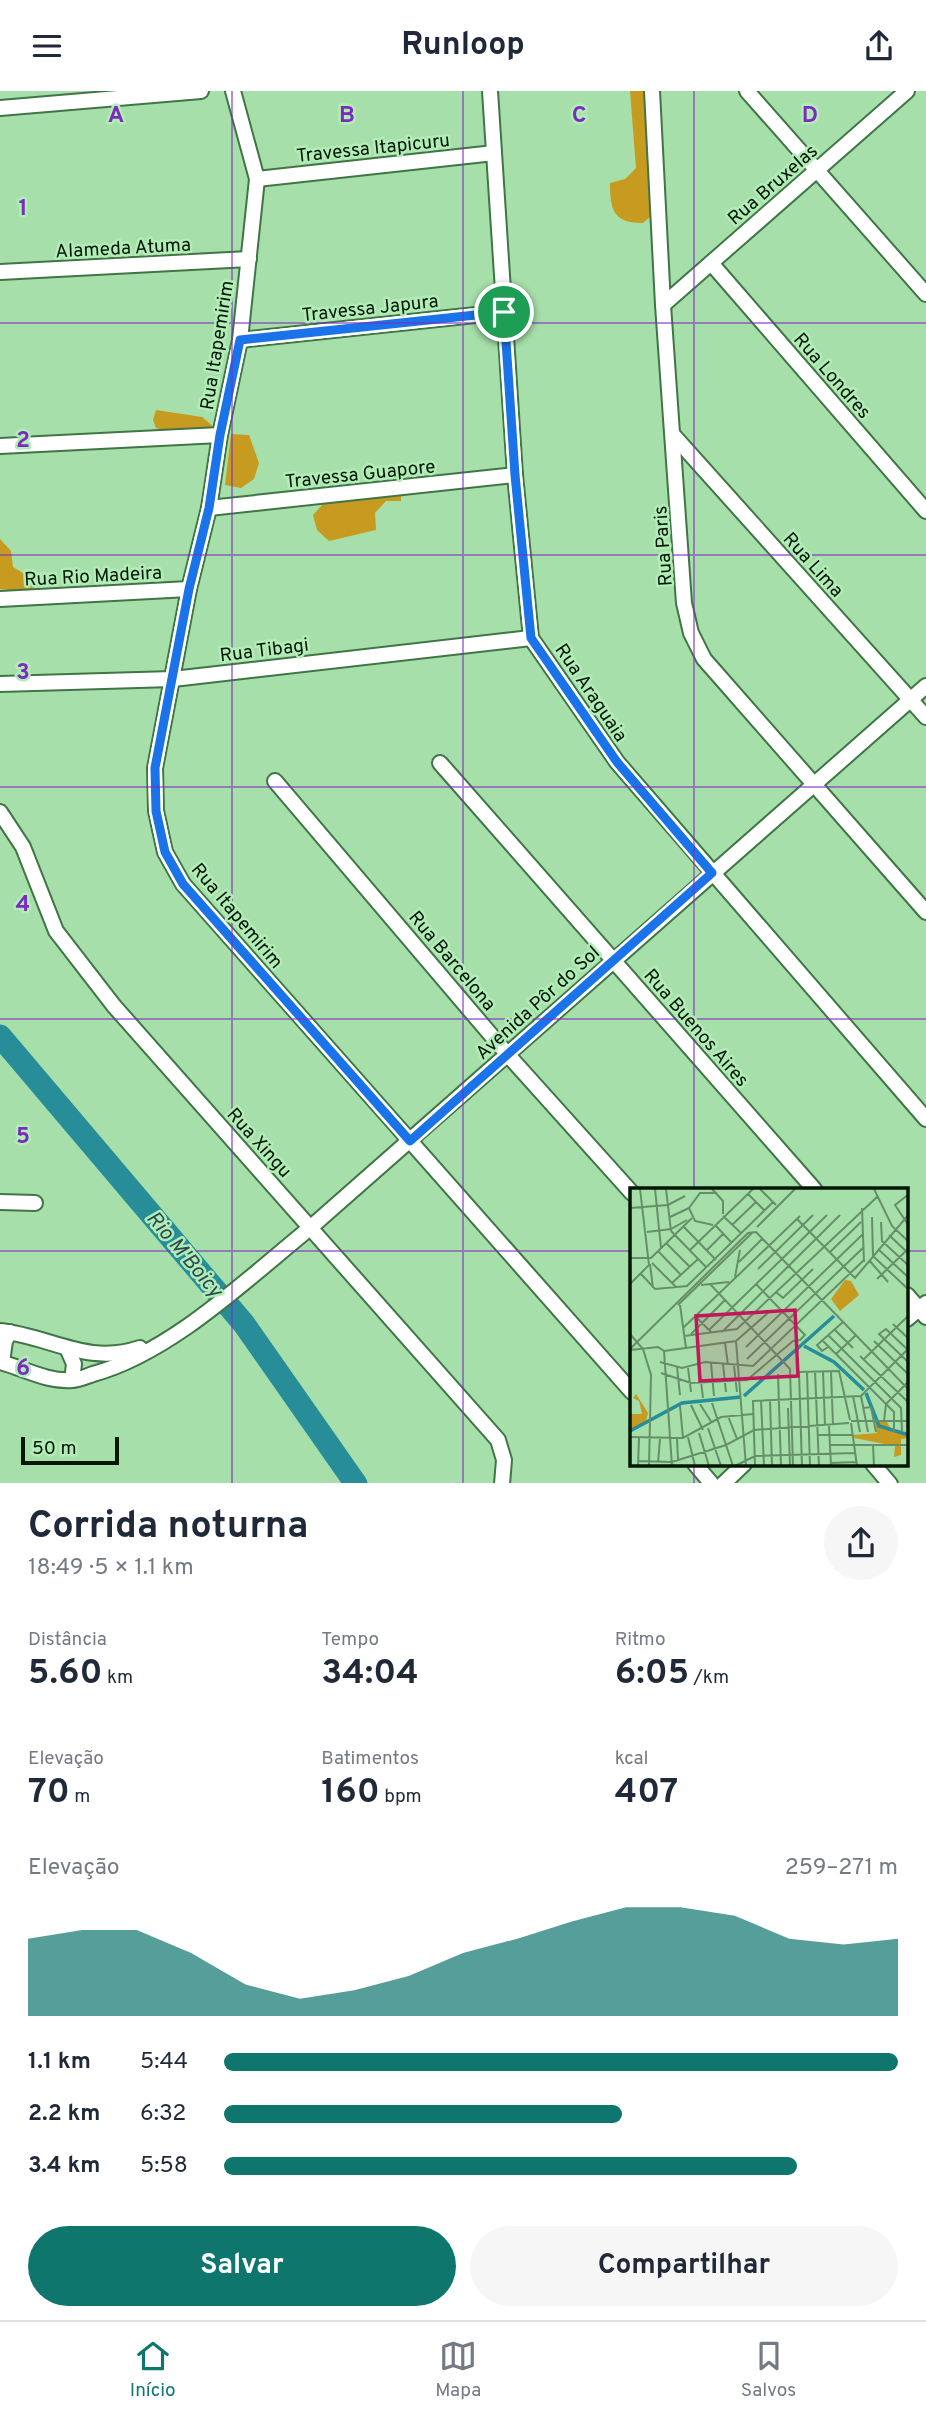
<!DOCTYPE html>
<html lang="pt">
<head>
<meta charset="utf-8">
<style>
  body { margin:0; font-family:Overpass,sans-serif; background:#f6f6f7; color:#1f2937; height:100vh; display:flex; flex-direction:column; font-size:26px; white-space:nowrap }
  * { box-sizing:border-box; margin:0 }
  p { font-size:23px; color:#747a83 }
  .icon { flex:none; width:38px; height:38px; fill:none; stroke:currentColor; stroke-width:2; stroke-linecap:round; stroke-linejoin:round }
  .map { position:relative; height:1392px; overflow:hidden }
  .sheet { display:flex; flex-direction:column; background:#fff; flex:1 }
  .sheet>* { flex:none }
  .scale { position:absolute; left:21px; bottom:18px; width:98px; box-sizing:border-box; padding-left:7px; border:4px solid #031705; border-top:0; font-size:19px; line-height:24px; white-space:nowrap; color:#031705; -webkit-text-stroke:5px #b2ecb7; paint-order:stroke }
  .pin { position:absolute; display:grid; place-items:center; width:60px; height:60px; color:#fff; margin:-30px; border:4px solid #fff; border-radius:50%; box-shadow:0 2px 7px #0007 }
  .round { display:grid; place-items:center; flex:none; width:74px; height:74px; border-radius:37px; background:#f6f6f7 }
  .summary { display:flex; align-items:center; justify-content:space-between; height:119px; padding:0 28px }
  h1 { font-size:38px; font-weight:700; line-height:52px }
  .metrics { display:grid; grid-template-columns:repeat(3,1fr); gap:10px; height:119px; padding:7px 28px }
  .metrics div { display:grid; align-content:center }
  .metrics b { font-size:35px; font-weight:700 }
  .metrics small { font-size:19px; font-weight:400 }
  .metrics p { font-size:19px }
  .chart { height:196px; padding:14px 28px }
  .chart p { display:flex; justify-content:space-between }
  .chart svg { width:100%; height:126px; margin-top:7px; fill:#0f766e; opacity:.7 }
  .primary-button { display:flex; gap:14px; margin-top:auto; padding:14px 28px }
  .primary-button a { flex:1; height:80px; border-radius:42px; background:#0f766e; color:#fff; font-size:28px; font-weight:700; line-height:80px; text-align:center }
  .primary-button a+a { background:#f6f6f7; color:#1f2937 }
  ul { padding:0 28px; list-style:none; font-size:23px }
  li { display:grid; grid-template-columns:112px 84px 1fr; align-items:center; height:52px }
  li i { height:18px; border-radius:9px; background:#0f766e }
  header { display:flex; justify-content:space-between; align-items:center; height:91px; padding:0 28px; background:#fff; font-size:32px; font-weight:700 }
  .tab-bar { display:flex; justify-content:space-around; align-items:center; height:98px; border-top:2px solid #e0e1e3; background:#fff; font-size:19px; color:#747a83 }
  .tab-bar a { display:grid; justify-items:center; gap:4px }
  .tab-bar .current { color:#0f766e }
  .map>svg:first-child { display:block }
</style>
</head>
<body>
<header><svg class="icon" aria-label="menu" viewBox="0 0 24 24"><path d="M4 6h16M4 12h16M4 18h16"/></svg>Runloop<svg class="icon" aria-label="share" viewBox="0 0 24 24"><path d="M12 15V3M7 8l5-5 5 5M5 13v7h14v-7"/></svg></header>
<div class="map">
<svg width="926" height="1393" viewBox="0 0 926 1393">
  <rect width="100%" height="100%" fill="#a6dfaa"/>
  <!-- green -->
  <g fill="#c79b1f">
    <path d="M 630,0 L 646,0 L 657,120 L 643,132 C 614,132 610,120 610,92 L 625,88 L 636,77 Z"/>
    <path d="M 156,319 L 202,326 L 214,336 C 196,344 174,343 156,337 L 153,329 Z"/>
    <path d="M 231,343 L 249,344 L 259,372 L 254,388 L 241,397 L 225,394 Z"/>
    <path d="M 385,394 L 401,395 L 401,410 L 386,410 L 375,422 L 376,439 L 329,450 L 317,439 L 313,424 L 323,413 Z"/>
    <path d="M 0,448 L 11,460 L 13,476 L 41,493 L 27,501 L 0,498 Z"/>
  </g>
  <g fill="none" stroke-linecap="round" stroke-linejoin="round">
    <!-- river -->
    <path stroke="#268d99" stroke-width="23" d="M 0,945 L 244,1233 L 356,1393"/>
    <defs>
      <g id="minor">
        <path d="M 233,0 L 257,88 L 240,249 L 220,344 L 209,417 L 189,498 L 155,677 L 156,720 L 165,761 L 183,793 L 632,1301"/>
        <path d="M 490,0 L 515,384 L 531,547 L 617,671 L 926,1028"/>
        <path d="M 652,0 L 663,214 L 684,512 L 691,542 L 704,568 L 926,821"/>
        <path d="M 747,0 L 926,203"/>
        <path d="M 0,17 L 201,0"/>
        <path d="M 257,88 L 494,62"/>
        <path d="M 711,172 L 926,420"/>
        <path d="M 0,181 L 249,168"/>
        <path d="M 663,214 L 907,0"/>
        <path d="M 240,249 L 504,221"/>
        <path d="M 674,345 L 926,626"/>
        <path d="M 0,355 L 220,344"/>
        <path d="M 209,417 L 515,384"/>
        <path d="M 0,508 L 189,498"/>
        <path d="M 0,593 L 173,588 L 531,547"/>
        <path d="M 440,672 L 814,1098"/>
        <path d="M 275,690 L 508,964 L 632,1102"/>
        <path d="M 0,721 L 23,756 L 56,840 L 114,915 L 498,1349 L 504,1369 L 502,1393"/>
        <path d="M 0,1111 L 35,1112"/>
        <path d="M 907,1204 L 926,1226"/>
        <path d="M 907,1228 L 926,1212"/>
        <path d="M 0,1240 C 50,1245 87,1275 140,1257"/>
        <path d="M 67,1257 L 74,1273 L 72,1289"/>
        <path d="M 0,1271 C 23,1277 47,1291 72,1289 C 79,1289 87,1285 93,1283 C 171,1262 248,1187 310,1137 L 926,595"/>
        <path d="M 2,1271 L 5,1250 L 10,1241"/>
        <path d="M 695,1373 L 712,1393"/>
        <path d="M 873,1373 L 890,1393"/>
        <path d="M 723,1393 L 744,1373"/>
      </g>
    </defs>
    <!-- minor casing -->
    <use href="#minor" stroke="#407546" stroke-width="18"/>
    <!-- minor -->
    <use href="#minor" stroke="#fff" stroke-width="14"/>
  </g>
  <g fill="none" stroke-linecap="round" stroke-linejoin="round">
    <defs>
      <path id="route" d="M 504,221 L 515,384 L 531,547 L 617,671 L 712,782 L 410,1050 L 183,793 L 165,761 L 156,720 L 155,677 L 189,498 L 209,417 L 220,344 L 240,249 Z"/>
    </defs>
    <!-- route casing -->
    <use href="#route" stroke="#fff" stroke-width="14"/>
    <!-- route -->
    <use href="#route" stroke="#1a73e8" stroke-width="9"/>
  </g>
  <!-- grid -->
  <path fill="none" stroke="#7b2cbf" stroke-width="2" stroke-opacity="0.55" d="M 232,0 L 232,1393M 463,0 L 463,1393M 694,0 L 694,1098M 0,232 L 926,232M 0,464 L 926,464M 0,696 L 926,696M 0,928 L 926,928M 0,1160 L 632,1160M 907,1160 L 926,1160M 694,1373 L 694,1393"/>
  <g text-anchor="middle" stroke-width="5" stroke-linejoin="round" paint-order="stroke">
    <!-- street labels -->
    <g font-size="19" fill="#031705" stroke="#b2ecb7">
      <text transform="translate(373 56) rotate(-6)" y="7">Travessa Itapicuru</text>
      <text transform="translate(772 93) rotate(-41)" y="7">Rua Bruxelas</text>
      <text transform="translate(123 156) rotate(-3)" y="7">Alameda Atuma</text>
      <text transform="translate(370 216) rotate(-6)" y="7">Travessa Japura</text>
      <text transform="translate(216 254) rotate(-81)" y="7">Rua Itapemirim</text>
      <text transform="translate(833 284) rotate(49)" y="7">Rua Londres</text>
      <text transform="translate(360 382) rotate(-6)" y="7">Travessa Guapore</text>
      <text transform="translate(662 455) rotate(-94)" y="7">Rua Paris</text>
      <text transform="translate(814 473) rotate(48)" y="7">Rua Lima</text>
      <text transform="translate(93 484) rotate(-3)" y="7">Rua Rio Madeira</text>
      <text transform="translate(264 558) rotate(-7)" y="7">Rua Tibagi</text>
      <text transform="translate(592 601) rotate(56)" y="7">Rua Araguaia</text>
      <text transform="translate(238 824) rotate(50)" y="7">Rua Itapemirim</text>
      <text transform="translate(453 869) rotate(50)" y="7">Rua Barcelona</text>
      <text transform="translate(537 911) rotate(-42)" y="7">Avenida Pôr do Sol</text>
      <text transform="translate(697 936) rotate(49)" y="7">Rua Buenos Aires</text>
      <text transform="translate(260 1051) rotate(48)" y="7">Rua Xingu</text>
    </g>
    <!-- water labels -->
    <g font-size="21" font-style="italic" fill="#2c4a4e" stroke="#b2ecb7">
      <text transform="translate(185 1163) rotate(50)" y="7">Rio M'Boicy</text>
    </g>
  </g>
  <!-- overview -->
  <g transform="translate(630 1097)">
    <rect width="278" height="278" fill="#a6dfaa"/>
    <path d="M 215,92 L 221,93 L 229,107 L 210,123 L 201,111 ZM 6,206 L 18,225 L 16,234 L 0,243 L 0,226 L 12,226 L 9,213 L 3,210 ZM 245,234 L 257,234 L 262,244 L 278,245 L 278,250 L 271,251 L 271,267 L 264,269 L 265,258 L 224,250 L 223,247 L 247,245 Z" fill="#c79b1f"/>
    <path fill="none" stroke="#268d99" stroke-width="3.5" d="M 174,158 L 204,174 L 234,202M 236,205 L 249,238 L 279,247M 114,208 L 204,128M 0,243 L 52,215 L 111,209"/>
    <path fill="none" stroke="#658f68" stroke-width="2" d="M 25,1 L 31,60M 36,1 L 41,43M 82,1 L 93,13 L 93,26M 130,1 L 146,17M 244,1 L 262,38 L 279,54M 118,6 L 134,22M 279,6 L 265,17 L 279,38M 0,20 L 38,17 L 55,8M 232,20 L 234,74M 93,28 L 111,45M 40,29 L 59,20M 242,29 L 243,68 L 279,102M 167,31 L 225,90 L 279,26M 251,34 L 252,53 L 279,78M 83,37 L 65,33 L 59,20 L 70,5 L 87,5M 85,37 L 101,54M 102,37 L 126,14M 53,38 L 86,72M 127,39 L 165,1M 41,43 L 76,79M 17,44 L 41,41 L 57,32M 259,47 L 279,66M 36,55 L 59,78M 248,61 L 279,90M 60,62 L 123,1M 77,62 L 93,46M 28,63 L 51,87M 200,64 L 231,34M 0,70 L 21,70 L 62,30M 239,72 L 258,94M 109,74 L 133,50M 22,75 L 46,99M 20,76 L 23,100M 128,81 L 183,27M 11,86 L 25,101 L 58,98M 105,89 L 110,62M 247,91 L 279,60M 42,95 L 68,71M 0,96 L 19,77 L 10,1M 80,96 L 160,181 L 163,278M 71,97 L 99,94M 57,98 L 143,14M 146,104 L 153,110 L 183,81M 48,117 L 123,44M 50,117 L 56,160M 65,128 L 81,144M 263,136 L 279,151M 53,140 L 170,28M 79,142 L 197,27M 205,142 L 223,160M 92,144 L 210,27M 0,146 L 13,161 L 21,187 L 19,278M 61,146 L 95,112M 198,147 L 271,220 L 272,244M 54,148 L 107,141 L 247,9M 192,152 L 264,224 L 264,244M 106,153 L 116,278M 244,153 L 279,187M 95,155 L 98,177M 116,159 L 233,46M 198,159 L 192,163 L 187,157 L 213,134M 0,161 L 118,45 L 126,44 L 279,202M 0,162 L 28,159 L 34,163M 34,163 L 106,153 L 140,123M 34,163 L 42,278M 279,163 L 256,141 L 249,146 L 279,175M 206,166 L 226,147M 230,168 L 279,215M 117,171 L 234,59M 234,171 L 279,127M 30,174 L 52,180 L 75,174 L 123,178 L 234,72M 81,175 L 84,208M 93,176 L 96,204M 69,177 L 73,210M 104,178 L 107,204M 47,179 L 50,207M 58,180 L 61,204M 185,183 L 189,278M 193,183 L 195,238M 201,183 L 203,237M 177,184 L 180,278M 31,185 L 61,195 L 117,192 L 163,153 L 170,152 L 175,147 L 126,96M 148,186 L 151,278M 223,208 L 230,244M 231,208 L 238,244M 131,212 L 134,278M 140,212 L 142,278M 82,215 L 103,278M 70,216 L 82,235M 61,217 L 73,242M 50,218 L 53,250M 158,220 L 160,278M 233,220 L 241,219 L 246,244M 98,228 L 107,251M 221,233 L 279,233M 254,233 L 256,216 L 279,193M 221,235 L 227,278M 199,238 L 201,278M 78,240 L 91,278M 69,245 L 79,278M 188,247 L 222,247M 0,249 L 53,250 L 91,229 L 123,226M 58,249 L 65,278M 47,251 L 48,272M 200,257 L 279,257M 243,257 L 244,278M 8,273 L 42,274 L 96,257 L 124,242 L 219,235M 28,275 L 30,251M 200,275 L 226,274M 8,278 L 9,250M 105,278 L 125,268 L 225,265M 125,278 L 123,213 L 231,208 L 279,160M 172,278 L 169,184 L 209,183 L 220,232"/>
    <path fill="#c2185b" fill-opacity="0.15" stroke="#c2185b" stroke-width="3.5" d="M 165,122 L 168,188 L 70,193 L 66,128 Z"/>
    <rect width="278" height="278" fill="none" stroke="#031705" stroke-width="3.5"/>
  </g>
  <g font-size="23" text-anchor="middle" font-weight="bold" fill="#7b2cbf" stroke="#b2ecb7" stroke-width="5" stroke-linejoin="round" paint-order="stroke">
    <text x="116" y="31">A</text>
    <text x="347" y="31">B</text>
    <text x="579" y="31">C</text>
    <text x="810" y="31">D</text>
    <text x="23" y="124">1</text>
    <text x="23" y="356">2</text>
    <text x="23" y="588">3</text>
    <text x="23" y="820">4</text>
    <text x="23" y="1052">5</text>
    <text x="23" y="1284">6</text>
  </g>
</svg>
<div class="scale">50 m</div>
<div class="pin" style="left:504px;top:221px;background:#1e9e55"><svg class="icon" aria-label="arrive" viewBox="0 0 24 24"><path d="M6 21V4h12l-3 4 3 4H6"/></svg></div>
</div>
<section class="sheet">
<div class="summary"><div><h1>Corrida noturna</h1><p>18:49 · 5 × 1.1 km</p></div><a class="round"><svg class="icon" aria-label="share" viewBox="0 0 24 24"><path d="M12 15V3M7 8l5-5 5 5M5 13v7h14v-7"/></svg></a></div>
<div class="metrics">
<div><p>Distância</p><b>5.60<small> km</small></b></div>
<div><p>Tempo</p><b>34:04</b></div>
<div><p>Ritmo</p><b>6:05<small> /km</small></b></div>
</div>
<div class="metrics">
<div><p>Elevação</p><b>70<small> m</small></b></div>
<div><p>Batimentos</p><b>160<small> bpm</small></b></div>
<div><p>kcal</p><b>407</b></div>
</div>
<div class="chart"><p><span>Elevação</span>259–271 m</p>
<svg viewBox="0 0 160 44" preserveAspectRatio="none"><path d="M0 44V17L10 14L20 14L30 22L40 33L50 38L60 35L70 30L80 22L90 17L100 11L110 6L120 6L130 9L140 17L150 19L160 17V44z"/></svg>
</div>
<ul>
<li><b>1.1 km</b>5:44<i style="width:100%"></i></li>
<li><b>2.2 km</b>6:32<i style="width:59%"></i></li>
<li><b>3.4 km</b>5:58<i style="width:85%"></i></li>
</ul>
<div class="primary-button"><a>Salvar</a><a>Compartilhar</a></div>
</section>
<nav class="tab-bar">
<a class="current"><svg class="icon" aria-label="home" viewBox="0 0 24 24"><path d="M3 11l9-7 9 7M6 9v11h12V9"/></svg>Início</a>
<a><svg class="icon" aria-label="map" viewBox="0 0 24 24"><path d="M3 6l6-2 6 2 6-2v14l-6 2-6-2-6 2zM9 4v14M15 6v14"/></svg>Mapa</a>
<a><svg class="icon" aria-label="saved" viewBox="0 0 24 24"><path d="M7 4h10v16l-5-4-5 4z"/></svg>Salvos</a>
</nav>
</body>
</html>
